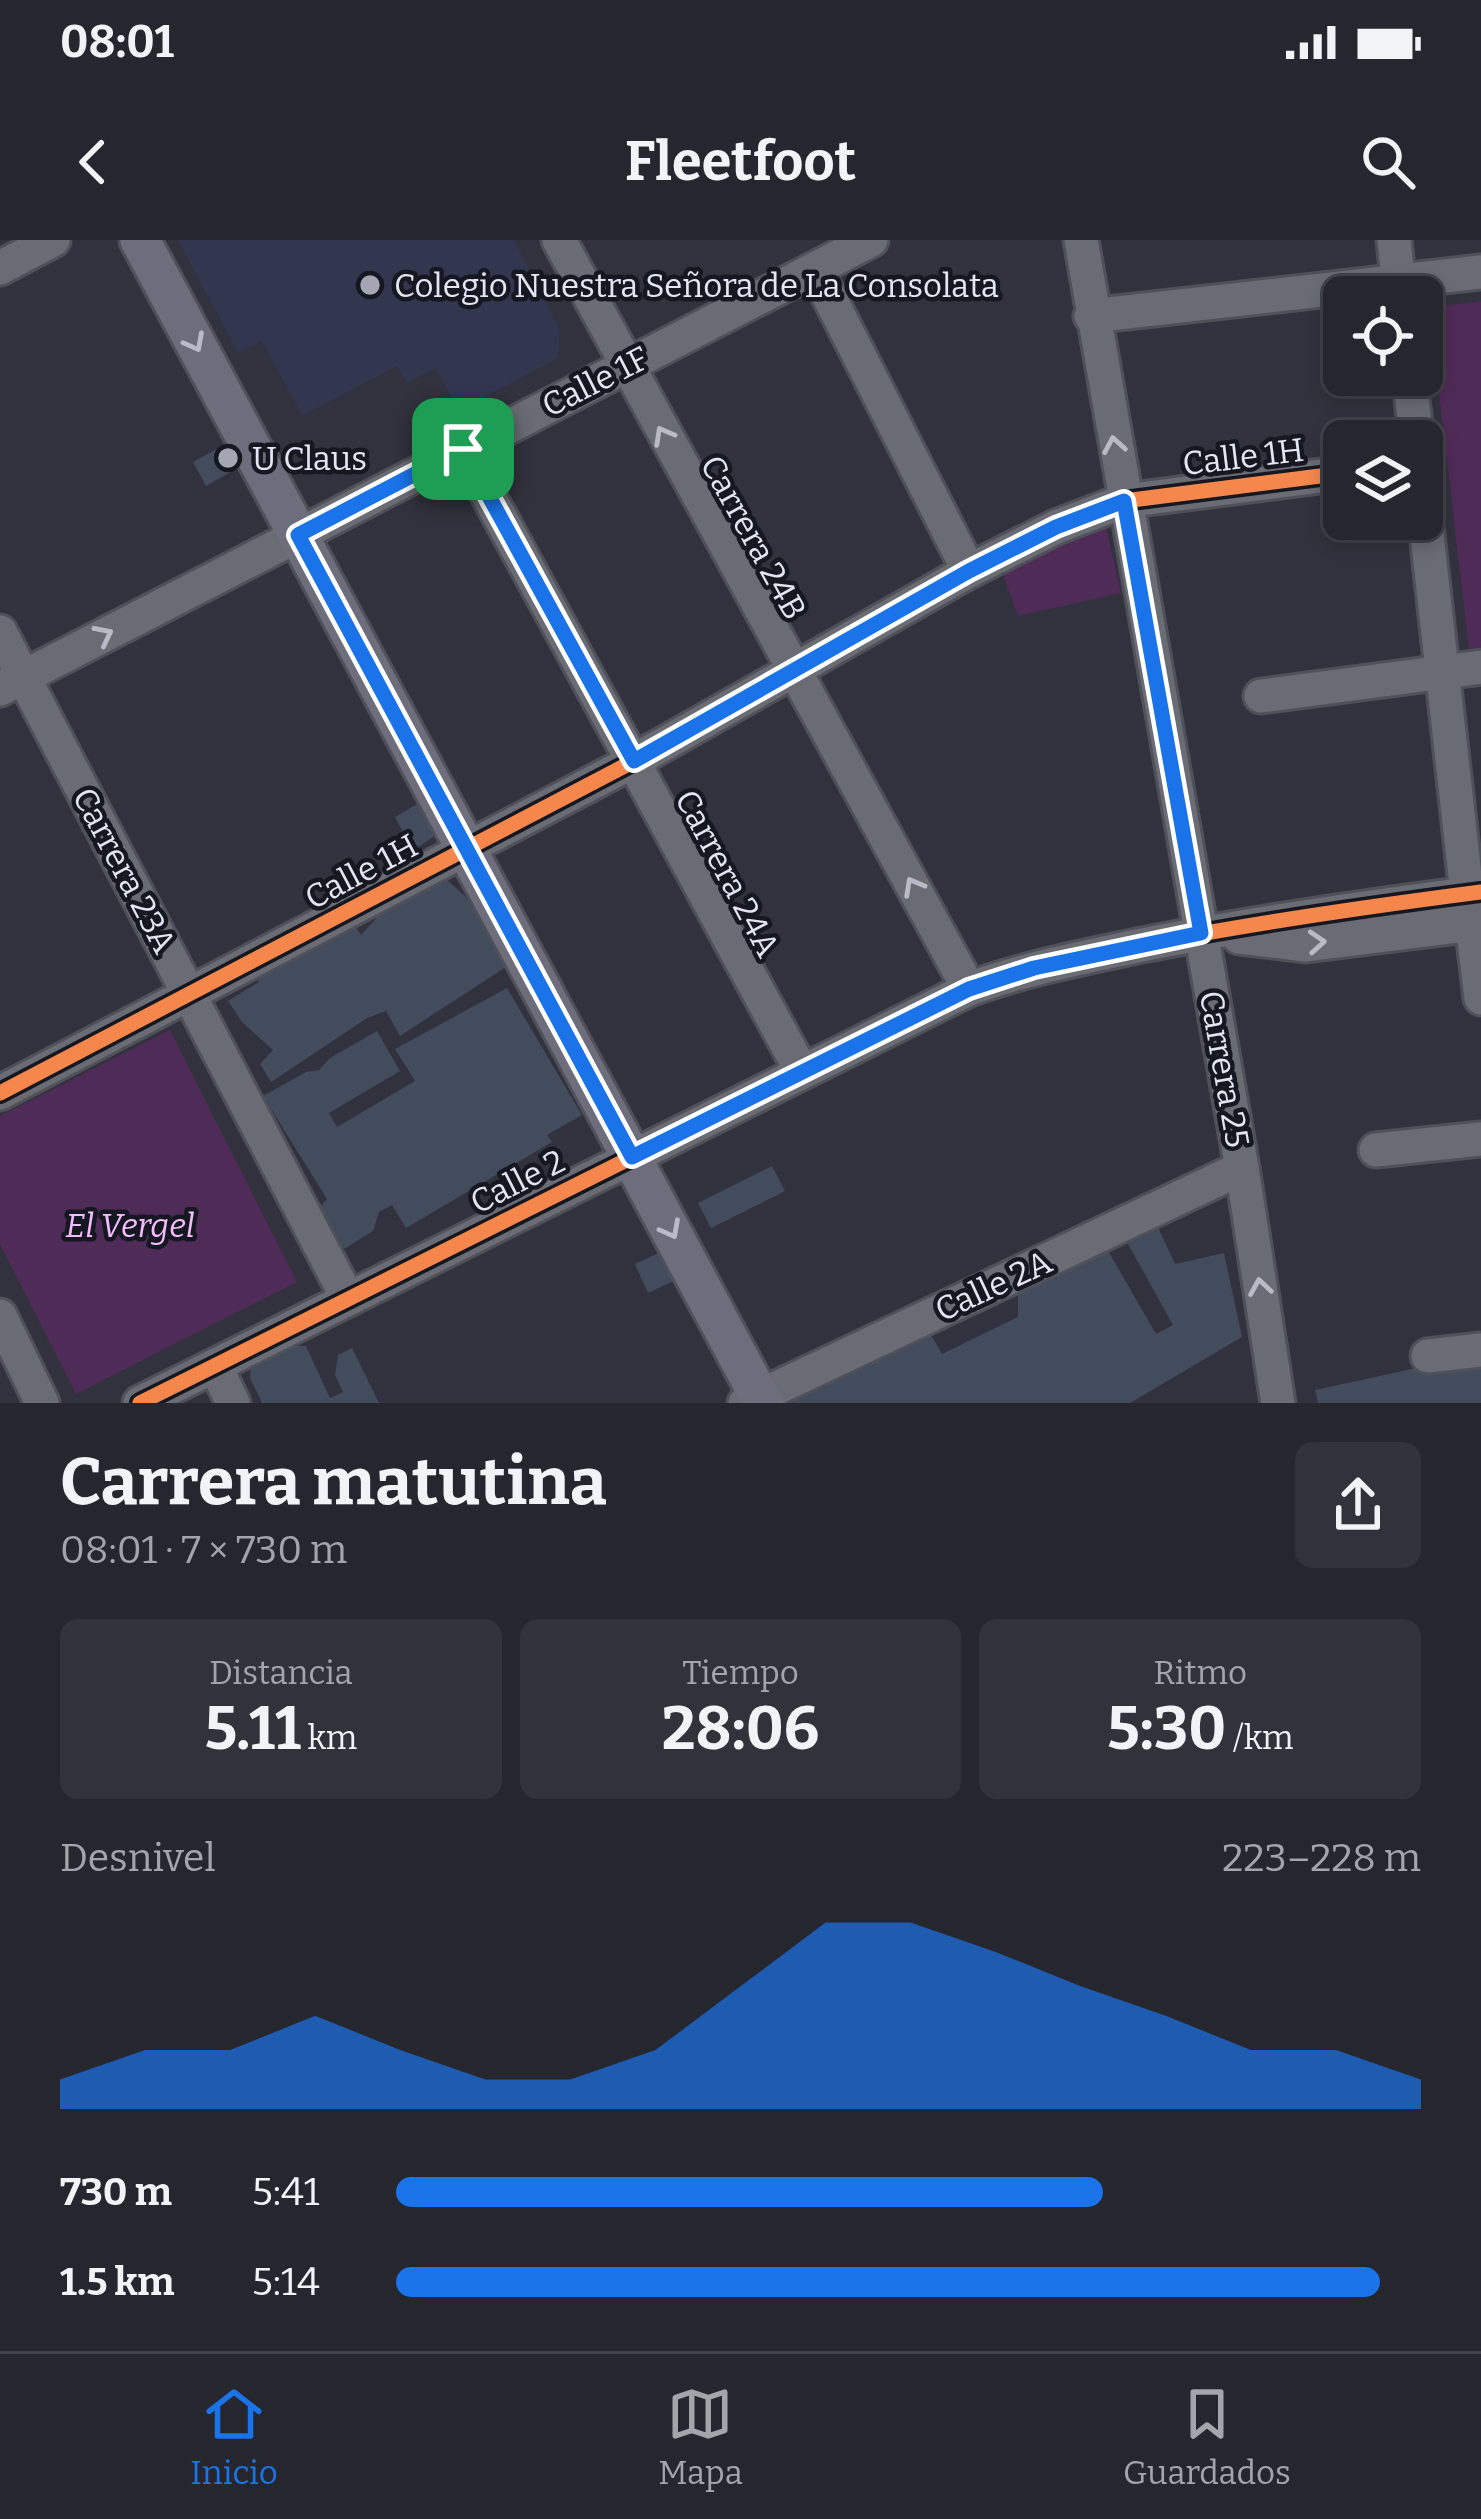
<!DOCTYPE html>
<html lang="es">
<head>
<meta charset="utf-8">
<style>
  body { margin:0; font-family:Bitter,serif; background:#31323a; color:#f1f3f6; height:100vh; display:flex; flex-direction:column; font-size:45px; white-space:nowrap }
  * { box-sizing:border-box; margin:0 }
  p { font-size:39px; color:#a3a5aa }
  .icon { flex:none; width:66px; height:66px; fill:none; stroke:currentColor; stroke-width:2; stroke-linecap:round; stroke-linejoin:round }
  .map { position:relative; height:1163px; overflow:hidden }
  .side { display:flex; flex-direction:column; background:#25262e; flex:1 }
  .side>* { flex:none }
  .buttons { position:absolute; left:1323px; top:36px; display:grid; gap:24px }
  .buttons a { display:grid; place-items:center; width:120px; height:120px; border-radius:18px; background:#25262e; box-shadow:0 6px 18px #0003,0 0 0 3px #42434a; font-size:60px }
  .pin { position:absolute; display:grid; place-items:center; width:102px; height:102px; color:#fff; margin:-51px; border-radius:24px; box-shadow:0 6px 18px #0006 }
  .round { display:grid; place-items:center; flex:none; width:126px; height:126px; border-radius:18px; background:#31323a }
  .summary { display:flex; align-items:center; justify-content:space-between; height:204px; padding:0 60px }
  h1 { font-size:66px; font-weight:700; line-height:90px }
  .metrics { display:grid; grid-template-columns:repeat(3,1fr); gap:18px; height:204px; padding:12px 60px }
  .metrics div { display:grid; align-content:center; border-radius:18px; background:#31323a; text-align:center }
  .metrics b { font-size:60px; font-weight:700 }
  .metrics small { font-size:33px; font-weight:400 }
  .metrics p { font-size:33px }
  .chart { height:336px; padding:24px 60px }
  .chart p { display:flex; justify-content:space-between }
  .chart svg { width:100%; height:216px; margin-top:12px; fill:#1a73e8; opacity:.7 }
  ul { padding:0 60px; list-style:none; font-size:39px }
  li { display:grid; grid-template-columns:192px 144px 1fr; align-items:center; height:90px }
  li i { height:30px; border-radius:15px; background:#1a73e8 }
  .status { display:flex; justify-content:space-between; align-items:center; height:84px; padding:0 60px; background:#25262e; direction:ltr }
  .status svg { height:33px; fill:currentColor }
  header { display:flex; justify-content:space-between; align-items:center; height:156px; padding:0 60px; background:#25262e; font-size:54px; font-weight:700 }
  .menu { display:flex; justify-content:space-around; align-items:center; height:168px; border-top:3px solid #42434a; background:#25262e; font-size:33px; color:#a3a5aa }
  .menu a { display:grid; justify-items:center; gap:6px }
  .menu .current { color:#1a73e8 }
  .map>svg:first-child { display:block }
</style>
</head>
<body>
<div class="status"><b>08:01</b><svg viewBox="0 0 49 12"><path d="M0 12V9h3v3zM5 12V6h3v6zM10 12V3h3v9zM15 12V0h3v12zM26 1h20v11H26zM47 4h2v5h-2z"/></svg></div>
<header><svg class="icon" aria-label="back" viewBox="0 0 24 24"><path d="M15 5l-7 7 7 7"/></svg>Fleetfoot<svg class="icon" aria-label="search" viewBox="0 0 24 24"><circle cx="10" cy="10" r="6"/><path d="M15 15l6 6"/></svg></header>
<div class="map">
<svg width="1481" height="1163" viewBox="0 0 1481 1163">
  <rect width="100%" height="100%" fill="#31323d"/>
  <!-- built -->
  <path fill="#32364e" d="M 178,0 L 514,0 L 560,90 L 558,118 L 459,171 L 436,128 L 407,143 L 397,126 L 302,176 L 262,101 L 238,113 Z"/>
  <!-- green -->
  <g fill="#4f2b57">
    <path d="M 1481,61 L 1481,407 L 1469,409 L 1429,68 Z"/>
    <path d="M 1105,282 L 1121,353 L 1018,376 L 1003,335 Z"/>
    <path d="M 170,790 L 297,1042 L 76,1154 L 0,1004 L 0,876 Z"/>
  </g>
  <!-- building -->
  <g fill="#424c5c">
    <path d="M 228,203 L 241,226 L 206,246 L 193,222 Z"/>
    <path d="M 419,563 L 437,594 L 413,611 L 395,577 Z"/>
    <path d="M 445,638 L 466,657 L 509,725 L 400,796 L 386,771 L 367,778 L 271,842 L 260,824 L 273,810 L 242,782 L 228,761 L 259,742 L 249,726 L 276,710 L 289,721 L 310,697 L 348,674 L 361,695 L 382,672 Z"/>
    <path d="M 507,748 L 582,875 L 547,895 L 552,902 L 406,988 L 392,965 L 379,972 L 373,991 L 344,1009 L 320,967 L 327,959 L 263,856 L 306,832 L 319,830 L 330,818 L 377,791 L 400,831 L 329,873 L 337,887 L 415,841 L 395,809 Z"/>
    <path d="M 772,926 L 785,951 L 711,988 L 698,963 Z"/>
    <path d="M 1158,987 L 1175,1024 L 1224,1013 L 1242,1097 L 1130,1163 L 791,1163 L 926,1086 L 942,1114 L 1018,1077 L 1018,1046 L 1103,1002 L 1156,1094 L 1173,1085 L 1128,1004 Z"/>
    <path d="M 665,1010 L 678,1039 L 648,1053 L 635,1024 Z"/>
    <path d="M 290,1105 L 306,1106 L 330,1158 L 343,1152 L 335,1135 L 338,1115 L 352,1108 L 379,1163 L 262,1163 L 250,1138 L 251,1124 Z"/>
    <path d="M 1481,1114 L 1481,1163 L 1318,1163 L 1315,1150 Z"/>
  </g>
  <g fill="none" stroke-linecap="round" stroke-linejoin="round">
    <defs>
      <g id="minor">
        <path d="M 559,0 L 969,749"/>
        <path d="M 1081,0 L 1242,928 L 1278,1163"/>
        <path d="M 1394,0 L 1400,57"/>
        <path d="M 0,28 L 53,0"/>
        <path d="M 815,29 L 969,331"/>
        <path d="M 1091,76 L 1481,32"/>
        <path d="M 1409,135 L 1417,201"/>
        <path d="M 463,209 L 802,832"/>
        <path d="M 1422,250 L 1467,654"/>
        <path d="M 0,392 L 348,1059"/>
        <path d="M 0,449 L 871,0"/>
        <path d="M 1261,456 L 1481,427"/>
        <path d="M 1472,684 L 1481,758"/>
        <path d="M 1239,697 L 1306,705 L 1481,683"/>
        <path d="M 0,853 L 634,521 L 969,331 L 1056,287 L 1124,261 L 1344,233"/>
        <path d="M 1376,910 L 1481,899"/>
        <path d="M 0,1076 L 42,1163"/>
        <path d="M 1428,1116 L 1481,1110"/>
        <path d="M 215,1126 L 233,1163"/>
        <path d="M 140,1163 L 969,749 C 1024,729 1080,718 1137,706 C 1251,683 1365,667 1481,652"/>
        <path d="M 745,1163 L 1242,928"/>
      </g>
      <path id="major" d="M 140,0 L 763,1163"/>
    </defs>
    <!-- minor casing -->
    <use href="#minor" stroke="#4f5059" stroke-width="39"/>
    <!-- major casing -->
    <use href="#major" stroke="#4f5059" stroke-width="45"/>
    <!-- minor -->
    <use href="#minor" stroke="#6a6c74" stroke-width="33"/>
    <!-- major -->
    <use href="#major" stroke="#6d6d7b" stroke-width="39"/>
    <defs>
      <g id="cycleway">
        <path d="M 0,853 L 634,521 L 969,331 L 1056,287 L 1124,261 L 1344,233"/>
        <path d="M 140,1163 L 969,749 C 1024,729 1080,718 1137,706 C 1251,683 1365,667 1481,652"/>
      </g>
    </defs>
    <!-- cycleway casing -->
    <use href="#cycleway" stroke="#161821" stroke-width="22"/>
    <!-- cycleway -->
    <use href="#cycleway" stroke="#f5874c" stroke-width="15"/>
  </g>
  <!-- one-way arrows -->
  <defs><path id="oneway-chevron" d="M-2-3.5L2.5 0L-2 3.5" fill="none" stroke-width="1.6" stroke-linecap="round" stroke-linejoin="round" transform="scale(3)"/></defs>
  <g stroke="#b9bbc8">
    <use href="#oneway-chevron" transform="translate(195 103) rotate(62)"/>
    <use href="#oneway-chevron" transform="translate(671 990) rotate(62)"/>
  </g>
  <g stroke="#b8bbc6">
    <use href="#oneway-chevron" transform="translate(663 195) rotate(-119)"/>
    <use href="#oneway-chevron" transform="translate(1114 205) rotate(-100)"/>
    <use href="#oneway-chevron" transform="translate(104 395) rotate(-27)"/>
    <use href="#oneway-chevron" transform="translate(913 646) rotate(-119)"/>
    <use href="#oneway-chevron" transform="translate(1317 702) rotate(-4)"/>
    <use href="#oneway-chevron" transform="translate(1260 1047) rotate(-99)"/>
  </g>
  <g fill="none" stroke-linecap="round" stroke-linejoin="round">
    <defs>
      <path id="route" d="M 463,209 L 634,521 L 969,331 L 1056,287 L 1124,261 L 1201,693 L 1034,728 L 969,749 L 632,917 L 298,295 Z"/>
    </defs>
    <!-- route casing -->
    <use href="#route" stroke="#fff" stroke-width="24"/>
    <!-- route -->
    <use href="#route" stroke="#1a73e8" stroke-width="15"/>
  </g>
  <!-- markers -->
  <g fill="#a4a6b3" stroke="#161821" stroke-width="4.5">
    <circle cx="370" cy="45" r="12"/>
    <circle cx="228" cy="218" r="12"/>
  </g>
  <g text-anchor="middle" stroke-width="9" stroke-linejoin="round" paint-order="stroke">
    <!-- poi labels -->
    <g font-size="33" fill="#e2e5f2" stroke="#161821" text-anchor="start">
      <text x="394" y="57">Colegio Nuestra Señora de La Consolata</text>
      <text x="252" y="230">U Claus</text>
    </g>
    <!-- street labels -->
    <g font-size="33" fill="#e2e5f2" stroke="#161821">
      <text transform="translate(595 141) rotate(-27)" y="12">Calle 1F</text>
      <text transform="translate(1243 216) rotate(-7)" y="12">Calle 1H</text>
      <text transform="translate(754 297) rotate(61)" y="12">Carrera 24B</text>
      <text transform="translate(125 630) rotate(62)" y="12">Carrera 23A</text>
      <text transform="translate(361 631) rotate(-28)" y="12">Calle 1H</text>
      <text transform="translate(728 633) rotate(62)" y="12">Carrera 24A</text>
      <text transform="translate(1225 829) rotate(80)" y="12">Carrera 25</text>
      <text transform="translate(517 941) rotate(-27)" y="12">Calle 2</text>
      <text transform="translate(993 1045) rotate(-25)" y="12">Calle 2A</text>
    </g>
    <!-- park labels -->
    <g font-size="33" font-style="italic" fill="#f5bcfd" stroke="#161821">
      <text x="130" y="997">El Vergel</text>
    </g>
  </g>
</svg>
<div class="buttons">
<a><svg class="icon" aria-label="locate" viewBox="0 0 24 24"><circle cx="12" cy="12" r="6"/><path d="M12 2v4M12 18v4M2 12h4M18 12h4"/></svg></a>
<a><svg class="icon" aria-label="layers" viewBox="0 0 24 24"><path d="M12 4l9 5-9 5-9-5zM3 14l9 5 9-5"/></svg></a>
</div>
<div class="pin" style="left:463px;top:209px;background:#1e9e55"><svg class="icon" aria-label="arrive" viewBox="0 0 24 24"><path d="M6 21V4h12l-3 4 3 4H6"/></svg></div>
</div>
<section class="side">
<div class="summary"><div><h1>Carrera matutina</h1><p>08:01 · 7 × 730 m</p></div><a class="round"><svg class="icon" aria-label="share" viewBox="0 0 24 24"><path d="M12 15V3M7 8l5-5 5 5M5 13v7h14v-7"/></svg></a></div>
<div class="metrics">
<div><p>Distancia</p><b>5.11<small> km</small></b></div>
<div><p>Tiempo</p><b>28:06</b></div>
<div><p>Ritmo</p><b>5:30<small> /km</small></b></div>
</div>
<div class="chart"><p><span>Desnivel</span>223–228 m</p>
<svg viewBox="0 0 160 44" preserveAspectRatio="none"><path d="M0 44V38L10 32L20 32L30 25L40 32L50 38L60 38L70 32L80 19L90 6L100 6L110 12L120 19L130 25L140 32L150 32L160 38V44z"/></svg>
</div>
<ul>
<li><b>730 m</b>5:41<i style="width:69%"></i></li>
<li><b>1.5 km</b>5:14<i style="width:96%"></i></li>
</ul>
</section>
<nav class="menu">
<a class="current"><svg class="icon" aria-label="home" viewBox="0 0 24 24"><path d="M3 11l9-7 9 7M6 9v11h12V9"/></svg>Inicio</a>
<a><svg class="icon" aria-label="map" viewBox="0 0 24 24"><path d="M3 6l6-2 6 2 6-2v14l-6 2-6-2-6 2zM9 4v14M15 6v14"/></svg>Mapa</a>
<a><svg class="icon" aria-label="saved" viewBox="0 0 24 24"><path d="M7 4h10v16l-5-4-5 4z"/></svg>Guardados</a>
</nav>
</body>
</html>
